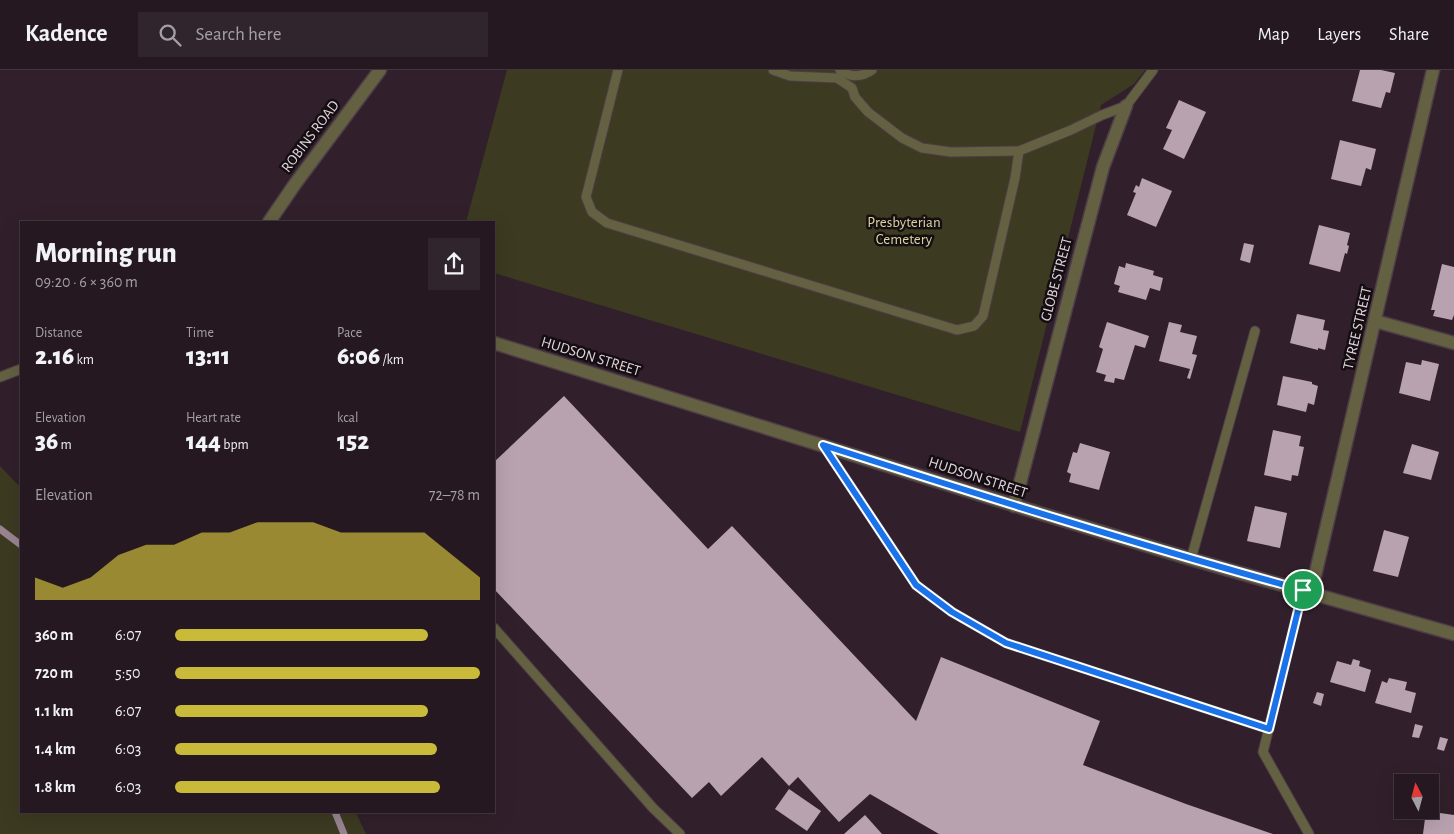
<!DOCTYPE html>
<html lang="en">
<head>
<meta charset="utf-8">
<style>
  body { margin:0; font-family:"Alegreya Sans",sans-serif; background:#31252d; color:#f1f3f6; height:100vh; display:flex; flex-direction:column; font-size:19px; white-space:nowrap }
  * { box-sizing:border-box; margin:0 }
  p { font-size:16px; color:#a3a0a5 }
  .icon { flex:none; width:28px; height:28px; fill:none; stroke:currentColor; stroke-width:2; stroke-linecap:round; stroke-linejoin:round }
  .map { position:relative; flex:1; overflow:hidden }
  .sheet { position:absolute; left:20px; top:151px; width:475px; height:592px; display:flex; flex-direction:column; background:#251820; border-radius:0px; box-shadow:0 5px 20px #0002,0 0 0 1px #42373e }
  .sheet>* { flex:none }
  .needle { width:32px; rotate:354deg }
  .buttons { position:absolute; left:1394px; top:704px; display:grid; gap:10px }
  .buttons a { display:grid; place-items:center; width:45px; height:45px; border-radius:0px; background:#251820; box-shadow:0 5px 20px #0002,0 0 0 1px #42373e; font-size:25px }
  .pin { position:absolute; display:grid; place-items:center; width:42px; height:42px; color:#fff; margin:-21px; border:2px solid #fff; border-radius:50%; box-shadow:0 1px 5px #0007 }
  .round { display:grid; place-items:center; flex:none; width:52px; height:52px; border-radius:0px; background:#31252d }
  .head { display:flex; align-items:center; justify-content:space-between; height:85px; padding:0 15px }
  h1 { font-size:28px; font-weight:800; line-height:38px }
  .metrics { display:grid; grid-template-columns:repeat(3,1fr); gap:8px; height:85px; padding:5px 15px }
  .metrics div { display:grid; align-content:center }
  .metrics b { font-size:25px; font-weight:800 }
  .metrics small { font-size:14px; font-weight:400 }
  .metrics p { font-size:14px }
  .chart { height:140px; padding:10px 15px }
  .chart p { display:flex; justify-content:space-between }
  .chart svg { width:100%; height:90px; margin-top:5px; fill:#caba3a; opacity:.7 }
  ul { padding:0 15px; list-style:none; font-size:16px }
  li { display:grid; grid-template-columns:80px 60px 1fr; align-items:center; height:38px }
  li i { height:12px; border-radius:6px; background:#caba3a }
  header { display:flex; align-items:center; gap:30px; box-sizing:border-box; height:70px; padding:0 25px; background:#251820; border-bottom:1px solid #42373e }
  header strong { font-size:24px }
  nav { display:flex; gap:28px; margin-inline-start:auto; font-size:18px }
  .search { width:350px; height:45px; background:#31252d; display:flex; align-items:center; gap:12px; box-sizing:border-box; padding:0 18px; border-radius:0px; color:#a3a0a5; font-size:19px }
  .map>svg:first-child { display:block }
</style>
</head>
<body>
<header>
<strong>Kadence</strong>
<div class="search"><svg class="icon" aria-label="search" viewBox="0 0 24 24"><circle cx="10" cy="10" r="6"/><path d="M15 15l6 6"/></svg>Search here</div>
<nav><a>Map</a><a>Layers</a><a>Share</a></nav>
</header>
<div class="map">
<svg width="1454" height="764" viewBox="0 0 1454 764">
  <rect width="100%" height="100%" fill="#31202b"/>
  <!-- green -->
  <g fill="#3d3a22">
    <path d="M 507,0 L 1145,0 L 1134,14 L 1101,35 L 1020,362 L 494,203 L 494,152 L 466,152 Z"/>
    <path d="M 0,396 L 21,418 L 21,742 L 356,743 L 366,764 L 0,764 Z"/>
  </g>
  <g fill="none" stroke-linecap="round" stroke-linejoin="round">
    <!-- stream -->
    <g stroke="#9a8492" stroke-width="7">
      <path d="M 0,459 L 21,475"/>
      <path d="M 335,742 L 344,764"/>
    </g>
  </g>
  <!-- building -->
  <g fill="#b9a2b0">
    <path d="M 1360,0 L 1381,0 L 1395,3 L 1390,23 L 1386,22 L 1381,38 L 1352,31 Z"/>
    <path d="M 1179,30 L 1206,42 L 1184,89 L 1163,79 L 1172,60 L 1166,58 Z"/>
    <path d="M 1340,70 L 1376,79 L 1371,100 L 1366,98 L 1361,116 L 1331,109 Z"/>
    <path d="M 1142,108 L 1172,121 L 1156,157 L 1127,145 L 1136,123 L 1133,122 L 1136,115 L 1139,117 Z"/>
    <path d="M 1319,155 L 1350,163 L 1347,175 L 1349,176 L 1347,184 L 1345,183 L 1340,202 L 1309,194 Z"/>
    <path d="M 1244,173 L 1254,175 L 1250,193 L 1240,190 Z"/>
    <path d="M 1126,193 L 1154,201 L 1153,205 L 1163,208 L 1160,221 L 1150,218 L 1146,230 L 1118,222 L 1120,216 L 1114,214 L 1119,196 L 1125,198 Z"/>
    <path d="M 1442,194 L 1454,197 L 1454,245 L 1452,250 L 1433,246 L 1435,240 L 1431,240 Z"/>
    <path d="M 1297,244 L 1325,250 L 1323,260 L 1329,261 L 1325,280 L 1318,278 L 1318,280 L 1290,273 Z"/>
    <path d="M 1107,252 L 1149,266 L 1145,278 L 1135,275 L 1124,310 L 1115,308 L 1114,313 L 1104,311 L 1106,305 L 1096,302 L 1103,279 L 1099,277 Z"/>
    <path d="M 1169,252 L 1182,255 L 1180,262 L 1197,266 L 1192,284 L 1197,285 L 1190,309 L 1187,308 L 1190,299 L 1159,291 Z"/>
    <path d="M 1422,290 L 1439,294 L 1430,331 L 1399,323 L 1406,292 L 1421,295 Z"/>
    <path d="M 1283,306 L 1312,312 L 1312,314 L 1318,316 L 1314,335 L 1308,333 L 1306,342 L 1277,335 Z"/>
    <path d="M 564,326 L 708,479 L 732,456 L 916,651 L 941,587 L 1100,651 L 1083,695 L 1186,734 L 1273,764 L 939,764 L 870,724 L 839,752 L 798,707 L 789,716 L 762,687 L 721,726 L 709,712 L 692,728 L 494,519 L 494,392 Z"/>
    <path d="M 1273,360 L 1301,366 L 1299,376 L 1304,377 L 1298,406 L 1292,405 L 1291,411 L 1264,405 Z"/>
    <path d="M 1080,373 L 1110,382 L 1099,420 L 1069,412 L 1071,404 L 1067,402 L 1073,382 L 1077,383 Z"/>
    <path d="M 1412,374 L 1439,382 L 1431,410 L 1403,403 Z"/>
    <path d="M 1255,436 L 1287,443 L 1280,478 L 1247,471 Z"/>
    <path d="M 1384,460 L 1409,467 L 1398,507 L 1373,501 Z"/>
    <path d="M 1353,589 L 1360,591 L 1359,596 L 1371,600 L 1365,622 L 1330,612 L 1337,591 L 1351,595 Z"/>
    <path d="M 1389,608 L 1407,612 L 1405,620 L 1416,623 L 1411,643 L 1375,633 L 1382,611 L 1387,613 Z"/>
    <path d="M 1317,622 L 1324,624 L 1321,636 L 1313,633 Z"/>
    <path d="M 1415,654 L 1423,656 L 1419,668 L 1412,667 Z"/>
    <path d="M 1440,667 L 1448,669 L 1444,681 L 1437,679 Z"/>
    <path d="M 789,719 L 821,741 L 807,761 L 775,739 Z"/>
    <path d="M 1426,741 L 1454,745 L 1454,764 L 1423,764 Z"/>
    <path d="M 865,745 L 882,764 L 844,764 Z"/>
  </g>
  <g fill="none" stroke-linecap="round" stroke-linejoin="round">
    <defs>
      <g id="service">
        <path d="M 618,0 L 586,127 L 592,142 L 607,153 L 957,260 L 974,256 L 983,246 L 1015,108 L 1019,81"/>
        <path d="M 773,0 L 790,6 L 837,8 L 852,18 L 855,27 L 868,42 L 902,68 L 922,78 L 951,82 L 1019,81 L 1071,60 L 1102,45 L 1126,36 L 1153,0"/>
        <path d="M 840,0 C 850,8 862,7 872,0"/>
        <path d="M 0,307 L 21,299"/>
        <path d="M 823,375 L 916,515 L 952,542 L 1006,573 L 1269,659"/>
        <path d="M 1191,489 L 1255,261"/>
        <path d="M 1303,520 L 1263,682 L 1309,764"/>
        <path d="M 494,558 L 653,738 L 680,764"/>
      </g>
      <g id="minor">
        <path d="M 269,152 L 295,114 L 380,0"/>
        <path d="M 1375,251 L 1454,273"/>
        <path d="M 494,273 L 1026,439 L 1191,489 L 1454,564"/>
        <path d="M 1014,436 L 1103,97 L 1126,36"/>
        <path d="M 1311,523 L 1433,0"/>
      </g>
    </defs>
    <!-- service casing -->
    <use href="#service" stroke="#4d3d47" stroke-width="11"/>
    <!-- minor casing -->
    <use href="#minor" stroke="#4d3d47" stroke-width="15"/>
    <!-- service -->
    <use href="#service" stroke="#646142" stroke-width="9"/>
    <!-- minor -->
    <use href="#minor" stroke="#646142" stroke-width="12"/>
  </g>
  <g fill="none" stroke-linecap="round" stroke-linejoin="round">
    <defs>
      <path id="route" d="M 823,375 C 983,426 1142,476 1303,520 L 1269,659 L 1006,573 L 952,542 L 916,515 Z"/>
    </defs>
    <!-- route casing -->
    <use href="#route" stroke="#fff" stroke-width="10"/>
    <!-- route -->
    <use href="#route" stroke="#1a73e8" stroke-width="6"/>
  </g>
  <g text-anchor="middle" stroke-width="5" stroke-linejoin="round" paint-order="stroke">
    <!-- street labels -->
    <g font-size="15" fill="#e1d5dc" stroke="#140d12">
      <text transform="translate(310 66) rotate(-53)" y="5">ROBINS ROAD</text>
      <text transform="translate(1056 209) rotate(-75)" y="5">GLOBE STREET</text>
      <text transform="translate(1357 258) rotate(-77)" y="5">TYREE STREET</text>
      <text transform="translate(591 286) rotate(17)" y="5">HUDSON STREET</text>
      <text transform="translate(978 407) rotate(18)" y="5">HUDSON STREET</text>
    </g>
    <!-- park labels -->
    <g font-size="15" fill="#dbd59e" stroke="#140d12">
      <text x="904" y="157">Presbyterian<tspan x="904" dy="17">Cemetery</tspan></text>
    </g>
  </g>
</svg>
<div class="buttons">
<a><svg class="needle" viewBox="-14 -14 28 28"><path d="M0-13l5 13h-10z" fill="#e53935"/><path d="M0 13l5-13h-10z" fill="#a3a0a5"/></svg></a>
</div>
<div class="pin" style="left:1303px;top:520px;background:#1e9e55"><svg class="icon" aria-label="arrive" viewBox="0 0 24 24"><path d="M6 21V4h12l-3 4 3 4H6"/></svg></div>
<section class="sheet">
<div class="head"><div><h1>Morning run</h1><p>09:20 · 6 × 360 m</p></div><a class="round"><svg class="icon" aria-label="share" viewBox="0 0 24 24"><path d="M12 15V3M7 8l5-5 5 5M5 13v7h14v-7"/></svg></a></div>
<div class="metrics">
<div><p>Distance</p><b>2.16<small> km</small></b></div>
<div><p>Time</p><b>13:11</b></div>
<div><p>Pace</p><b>6:06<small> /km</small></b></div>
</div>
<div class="metrics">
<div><p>Elevation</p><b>36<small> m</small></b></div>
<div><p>Heart rate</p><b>144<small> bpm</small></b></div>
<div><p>kcal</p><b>152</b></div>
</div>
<div class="chart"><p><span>Elevation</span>72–78 m</p>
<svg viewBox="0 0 160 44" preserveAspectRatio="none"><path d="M0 44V33L10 38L20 33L30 22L40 17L50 17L60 11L70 11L80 6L90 6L100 6L110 11L120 11L130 11L140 11L150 22L160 33V44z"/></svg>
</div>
<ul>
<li><b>360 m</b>6:07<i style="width:83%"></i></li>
<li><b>720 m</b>5:50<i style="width:100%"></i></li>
<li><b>1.1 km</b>6:07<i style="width:83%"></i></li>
<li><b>1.4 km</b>6:03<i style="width:86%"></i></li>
<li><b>1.8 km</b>6:03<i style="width:87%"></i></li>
</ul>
</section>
</div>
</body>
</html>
